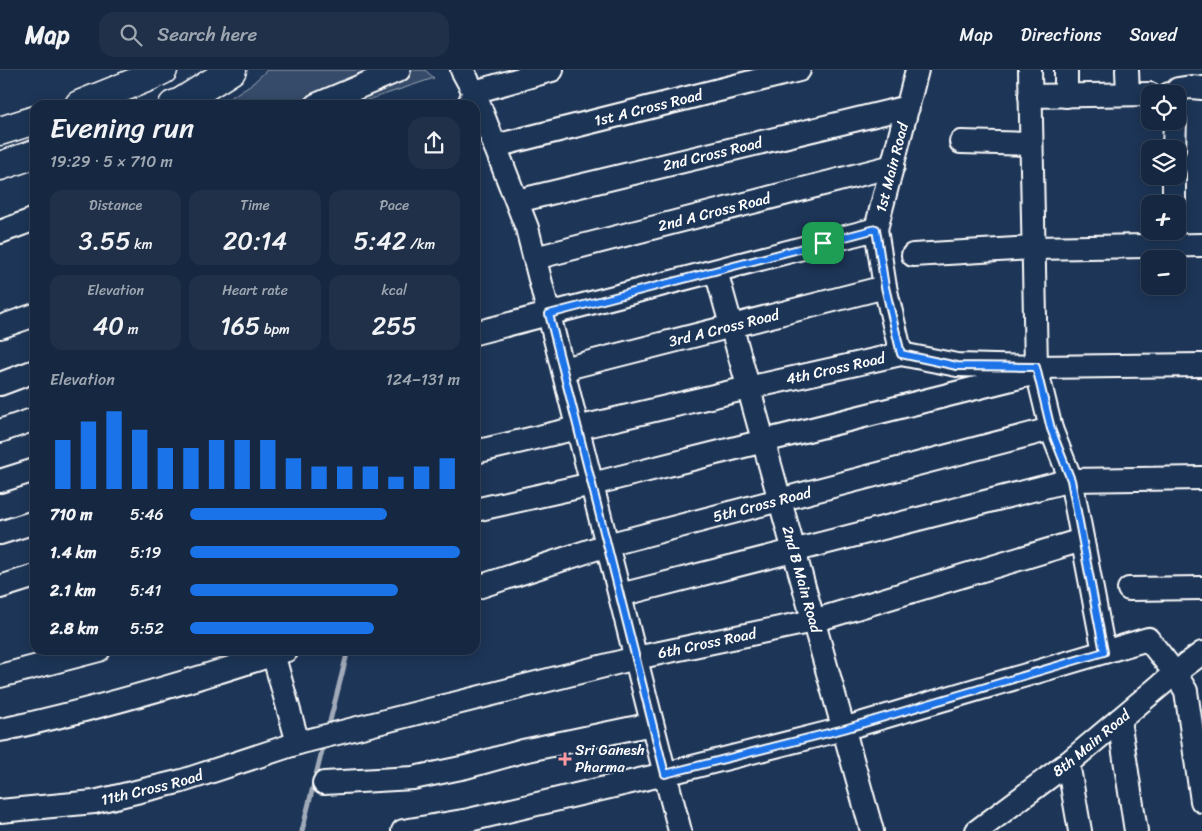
<!DOCTYPE html>
<html lang="en">
<head>
<meta charset="utf-8">
<style>
  body { margin:0; font-family:Sriracha,sans-serif; background:#1f3048; color:#f1f3f6; height:100vh; display:flex; flex-direction:column; font-size:19px; white-space:nowrap }
  * { box-sizing:border-box; margin:0 }
  p { font-size:16px; color:#9ea6b1 }
  .icon { flex:none; width:28px; height:28px; fill:none; stroke:currentColor; stroke-width:2; stroke-linecap:round; stroke-linejoin:round }
  .map { position:relative; flex:1; overflow:hidden }
  .drawer { position:absolute; left:30px; top:30px; width:450px; height:555px; display:flex; flex-direction:column; background:#162841; border-radius:15px; box-shadow:0 2px 12px #0003,0 0 0 1px #35445a }
  .drawer>* { flex:none }
  .buttons { position:absolute; left:1141px; top:15px; display:grid; gap:10px }
  .buttons a { display:grid; place-items:center; width:45px; height:45px; border-radius:10px; background:#162841; box-shadow:0 2px 12px #0003,0 0 0 1px #35445a; font-size:25px }
  .pin { position:absolute; display:grid; place-items:center; width:42px; height:42px; color:#fff; margin:-21px; border-radius:10px; box-shadow:0 2px 8px #0006 }
  .round { display:grid; place-items:center; flex:none; width:52px; height:52px; border-radius:15px; background:#1f3048 }
  .overview { display:flex; align-items:center; justify-content:space-between; height:85px; padding:0 20px }
  h1 { font-size:28px; font-weight:600; line-height:38px }
  .metrics { display:grid; grid-template-columns:repeat(3,1fr); gap:8px; height:85px; padding:5px 20px }
  .metrics div { display:grid; align-content:center; border-radius:12px; background:#1f3048; text-align:center }
  .metrics b { font-size:25px; font-weight:600 }
  .metrics small { font-size:14px; font-weight:400 }
  .metrics p { font-size:14px }
  .chart { height:140px; padding:10px 20px }
  .chart p { display:flex; justify-content:space-between }
  .chart svg { width:100%; height:90px; margin-top:5px; stroke:#1a73e8; stroke-width:6 }
  ul { padding:0 20px; list-style:none; font-size:16px }
  li { display:grid; grid-template-columns:80px 60px 1fr; align-items:center; height:38px }
  li i { height:12px; border-radius:6px; background:#1a73e8 }
  header { display:flex; align-items:center; gap:30px; box-sizing:border-box; height:70px; padding:0 25px; background:#162841; border-bottom:1px solid #35445a }
  header strong { font-size:24px }
  nav { display:flex; gap:28px; margin-inline-start:auto; font-size:18px }
  .search { width:350px; height:45px; background:#1f3048; display:flex; align-items:center; gap:12px; box-sizing:border-box; padding:0 18px; border-radius:15px; color:#9ea6b1; font-size:19px }
  .map>svg:first-child { display:block }
</style>
</head>
<body>
<header>
<strong>Map</strong>
<div class="search"><svg class="icon" aria-label="search" viewBox="0 0 24 24"><circle cx="10" cy="10" r="6"/><path d="M15 15l6 6"/></svg>Search here</div>
<nav><a>Map</a><a>Directions</a><a>Saved</a></nav>
</header>
<div class="map">
<svg width="1202" height="761" viewBox="0 0 1202 761">
  <rect width="100%" height="100%" fill="#1d3557"/>
  <filter id="ink" filterUnits="userSpaceOnUse"><feTurbulence type="fractalNoise" baseFrequency=".02" numOctaves="2"/><feDisplacementMap in="SourceGraphic" scale="10" xChannelSelector="R" yChannelSelector="G"/><feConvolveMatrix kernelMatrix="1 2 1 2 8 2 1 2 1" color-interpolation-filters="sRGB"/></filter>
  <g filter="url(#ink)">
    <!-- green -->
    <path fill="#364b69" stroke="#9aa5b4" d="M 267,0 L 425,0 L 434,8 L 353,35 L 219,35 L 253,13 Z"/>
    <g fill="none" stroke-linecap="round" stroke-linejoin="round">
      <!-- stream -->
      <g stroke="#a0aab8" stroke-width="5">
        <path d="M 453,35 L 454,30"/>
        <path d="M 330,651 L 348,580"/>
        <path d="M 302,761 L 322,681"/>
      </g>
      <defs>
        <g id="minor">
          <path d="M 462,0 L 474,22 L 527,158 L 665,704 L 680,761"/>
          <path d="M 1030,0 L 1036,297 L 1051,359 L 1071,410 L 1104,582"/>
          <path d="M 1066,0 L 1066,26"/>
          <path d="M 1127,0 L 1128,24"/>
          <path d="M 1169,24 L 1175,24 L 1178,19 L 1191,17 L 1202,18"/>
          <path d="M 1030,26 L 1150,24"/>
          <path d="M 469,34 L 474,22 L 552,0"/>
          <path d="M 316,35 L 399,0"/>
          <path d="M 961,72 L 1031,74"/>
          <path id="s1" d="M 495,76 L 799,0"/>
          <path d="M 1174,79 L 1175,51"/>
          <path id="s2" d="M 517,131 L 908,37"/>
          <path d="M 1174,134 L 1174,106"/>
          <path d="M 0,162 L 35,149"/>
          <path d="M 913,185 L 1033,178 L 1202,175"/>
          <path id="s3" d="M 535,188 L 893,96"/>
          <path id="s4" d="M 716,201 L 872,761"/>
          <path d="M 0,257 L 35,245"/>
          <path d="M 475,263 L 876,159"/>
          <path id="s5" d="M 901,284 L 885,217 L 876,159 L 917,0"/>
          <path id="s6" d="M 563,299 L 885,217"/>
          <path d="M 0,314 L 35,301"/>
          <path d="M 0,361 L 35,349"/>
          <path id="s7" d="M 475,382 L 748,318 L 901,284 L 957,295 L 1036,297 L 1202,295"/>
          <path d="M 0,411 L 35,400"/>
          <path d="M 475,440 L 592,414 L 1028,305"/>
          <path d="M 0,463 L 35,452"/>
          <path d="M 0,517 L 35,506"/>
          <path id="s8" d="M 475,518 L 607,475 L 1051,359"/>
          <path d="M 1129,519 L 1202,518"/>
          <path d="M 620,525 L 1071,410 L 1202,408"/>
          <path d="M 272,580 L 298,673"/>
          <path d="M 0,606 L 99,580"/>
          <path d="M 1119,650 L 1136,761"/>
          <path d="M 0,660 L 6,659 C 101,638 195,610 287,580"/>
          <path d="M 1068,693 L 1080,761"/>
          <path d="M 324,713 L 413,708 L 466,697 L 523,681 L 652,654"/>
          <path id="s9" d="M 0,741 L 94,732 L 182,711 L 298,673 L 636,588 L 813,551 L 1082,470"/>
          <path d="M 403,761 L 469,750 L 665,704 L 843,659 L 1148,569 L 1175,603 L 1186,621 L 1202,731"/>
          <path id="s10" d="M 977,761 L 1068,693 L 1175,603 L 1202,583"/>
        </g>
        <g id="highway">
          <path d="M 79,35 L 151,6 L 163,0"/>
          <path d="M 173,35 L 181,32 L 232,0"/>
          <path d="M 0,61 L 35,50"/>
          <path d="M 0,96 L 35,84"/>
        </g>
      </defs>
      <!-- minor casing -->
      <use href="#minor" stroke="#fff" stroke-width="26"/>
      <!-- highway casing -->
      <use href="#highway" stroke="#fff" stroke-width="31"/>
      <!-- minor -->
      <use href="#minor" stroke="#1d3557" stroke-width="22"/>
      <!-- highway -->
      <use href="#highway" stroke="#1d3557" stroke-width="28"/>
    </g>
  </g>
  <g fill="none" stroke-linecap="round" stroke-linejoin="round" filter="url(#ink)">
    <defs>
      <path id="route" d="M 876,159 L 885,217 L 901,284 L 957,296 L 1036,297 L 1051,359 L 1071,410 L 1104,582 L 844,659 L 665,704 L 549,244 Z"/>
    </defs>
    <!-- route casing -->
    <use href="#route" stroke="#fff" stroke-width="10"/>
    <!-- route -->
    <use href="#route" stroke="#1a73e8" stroke-width="6"/>
  </g>
  <!-- markers -->
  <path fill="#ff9aa2" stroke="#1d3557" stroke-width="2" d="M562.5 681.5h5v5h5v5h-5v5h-5v-5h-5v-5h5z"/>
  <g text-anchor="middle" stroke-width="4" stroke-linejoin="round" paint-order="stroke">
    <!-- street labels -->
    <g font-size="15" fill="#fff" stroke="#1d3557">
      <text dy="5" stroke="none"><textPath href="#s1" startOffset="158">1st A Cross Road</textPath></text>
      <text dy="5" stroke="none"><textPath href="#s2" startOffset="201">2nd Cross Road</textPath></text>
      <text dy="5" stroke="none"><textPath href="#s5" startOffset="191">1st Main Road</textPath></text>
      <text dy="5" stroke="none"><textPath href="#s3" startOffset="185">2nd A Cross Road</textPath></text>
      <text dy="5" stroke="none"><textPath href="#s6" startOffset="166">3rd A Cross Road</textPath></text>
      <text dy="5" stroke="none"><textPath href="#s7" startOffset="370">4th Cross Road</textPath></text>
      <text dy="5" stroke="none"><textPath href="#s8" startOffset="299">5th Cross Road</textPath></text>
      <text dy="5" stroke="none"><textPath href="#s4" startOffset="320">2nd B Main Road</textPath></text>
      <text dy="5" stroke="none"><textPath href="#s9" startOffset="728">6th Cross Road</textPath></text>
      <text dy="5" stroke="none"><textPath href="#s10" startOffset="144">8th Main Road</textPath></text>
      <text dy="5" stroke="none"><textPath href="#s9" startOffset="154">11th Cross Road</textPath></text>
    </g>
    <!-- poi labels -->
    <g font-size="15" fill="#fff" stroke="#1d3557" text-anchor="start">
      <text x="575" y="685">Sri Ganesh<tspan x="575" dy="17">Pharma</tspan></text>
    </g>
  </g>
</svg>
<div class="buttons">
<a><svg class="icon" aria-label="locate" viewBox="0 0 24 24"><circle cx="12" cy="12" r="6"/><path d="M12 2v4M12 18v4M2 12h4M18 12h4"/></svg></a>
<a><svg class="icon" aria-label="layers" viewBox="0 0 24 24"><path d="M12 4l9 5-9 5-9-5zM3 14l9 5 9-5"/></svg></a>
<a>+</a>
<a>−</a>
</div>
<div class="pin" style="left:823px;top:173px;background:#1e9e55"><svg class="icon" aria-label="arrive" viewBox="0 0 24 24"><path d="M6 21V4h12l-3 4 3 4H6"/></svg></div>
<section class="drawer">
<div class="overview"><div><h1>Evening run</h1><p>19:29 · 5 × 710 m</p></div><a class="round"><svg class="icon" aria-label="share" viewBox="0 0 24 24"><path d="M12 15V3M7 8l5-5 5 5M5 13v7h14v-7"/></svg></a></div>
<div class="metrics">
<div><p>Distance</p><b>3.55<small> km</small></b></div>
<div><p>Time</p><b>20:14</b></div>
<div><p>Pace</p><b>5:42<small> /km</small></b></div>
</div>
<div class="metrics">
<div><p>Elevation</p><b>40<small> m</small></b></div>
<div><p>Heart rate</p><b>165<small> bpm</small></b></div>
<div><p>kcal</p><b>255</b></div>
</div>
<div class="chart"><p><span>Elevation</span>124–131 m</p>
<svg viewBox="0 0 160 44" preserveAspectRatio="none"><path d="M5 44V20M15 44V11M25 44V6M35 44V15M45 44V24M55 44V24M65 44V20M75 44V20M85 44V20M95 44V29M105 44V33M115 44V33M125 44V33M135 44V38M145 44V33M155 44V29"/></svg>
</div>
<ul>
<li><b>710 m</b>5:46<i style="width:73%"></i></li>
<li><b>1.4 km</b>5:19<i style="width:100%"></i></li>
<li><b>2.1 km</b>5:41<i style="width:77%"></i></li>
<li><b>2.8 km</b>5:52<i style="width:68%"></i></li>
</ul>
</section>
</div>
</body>
</html>
